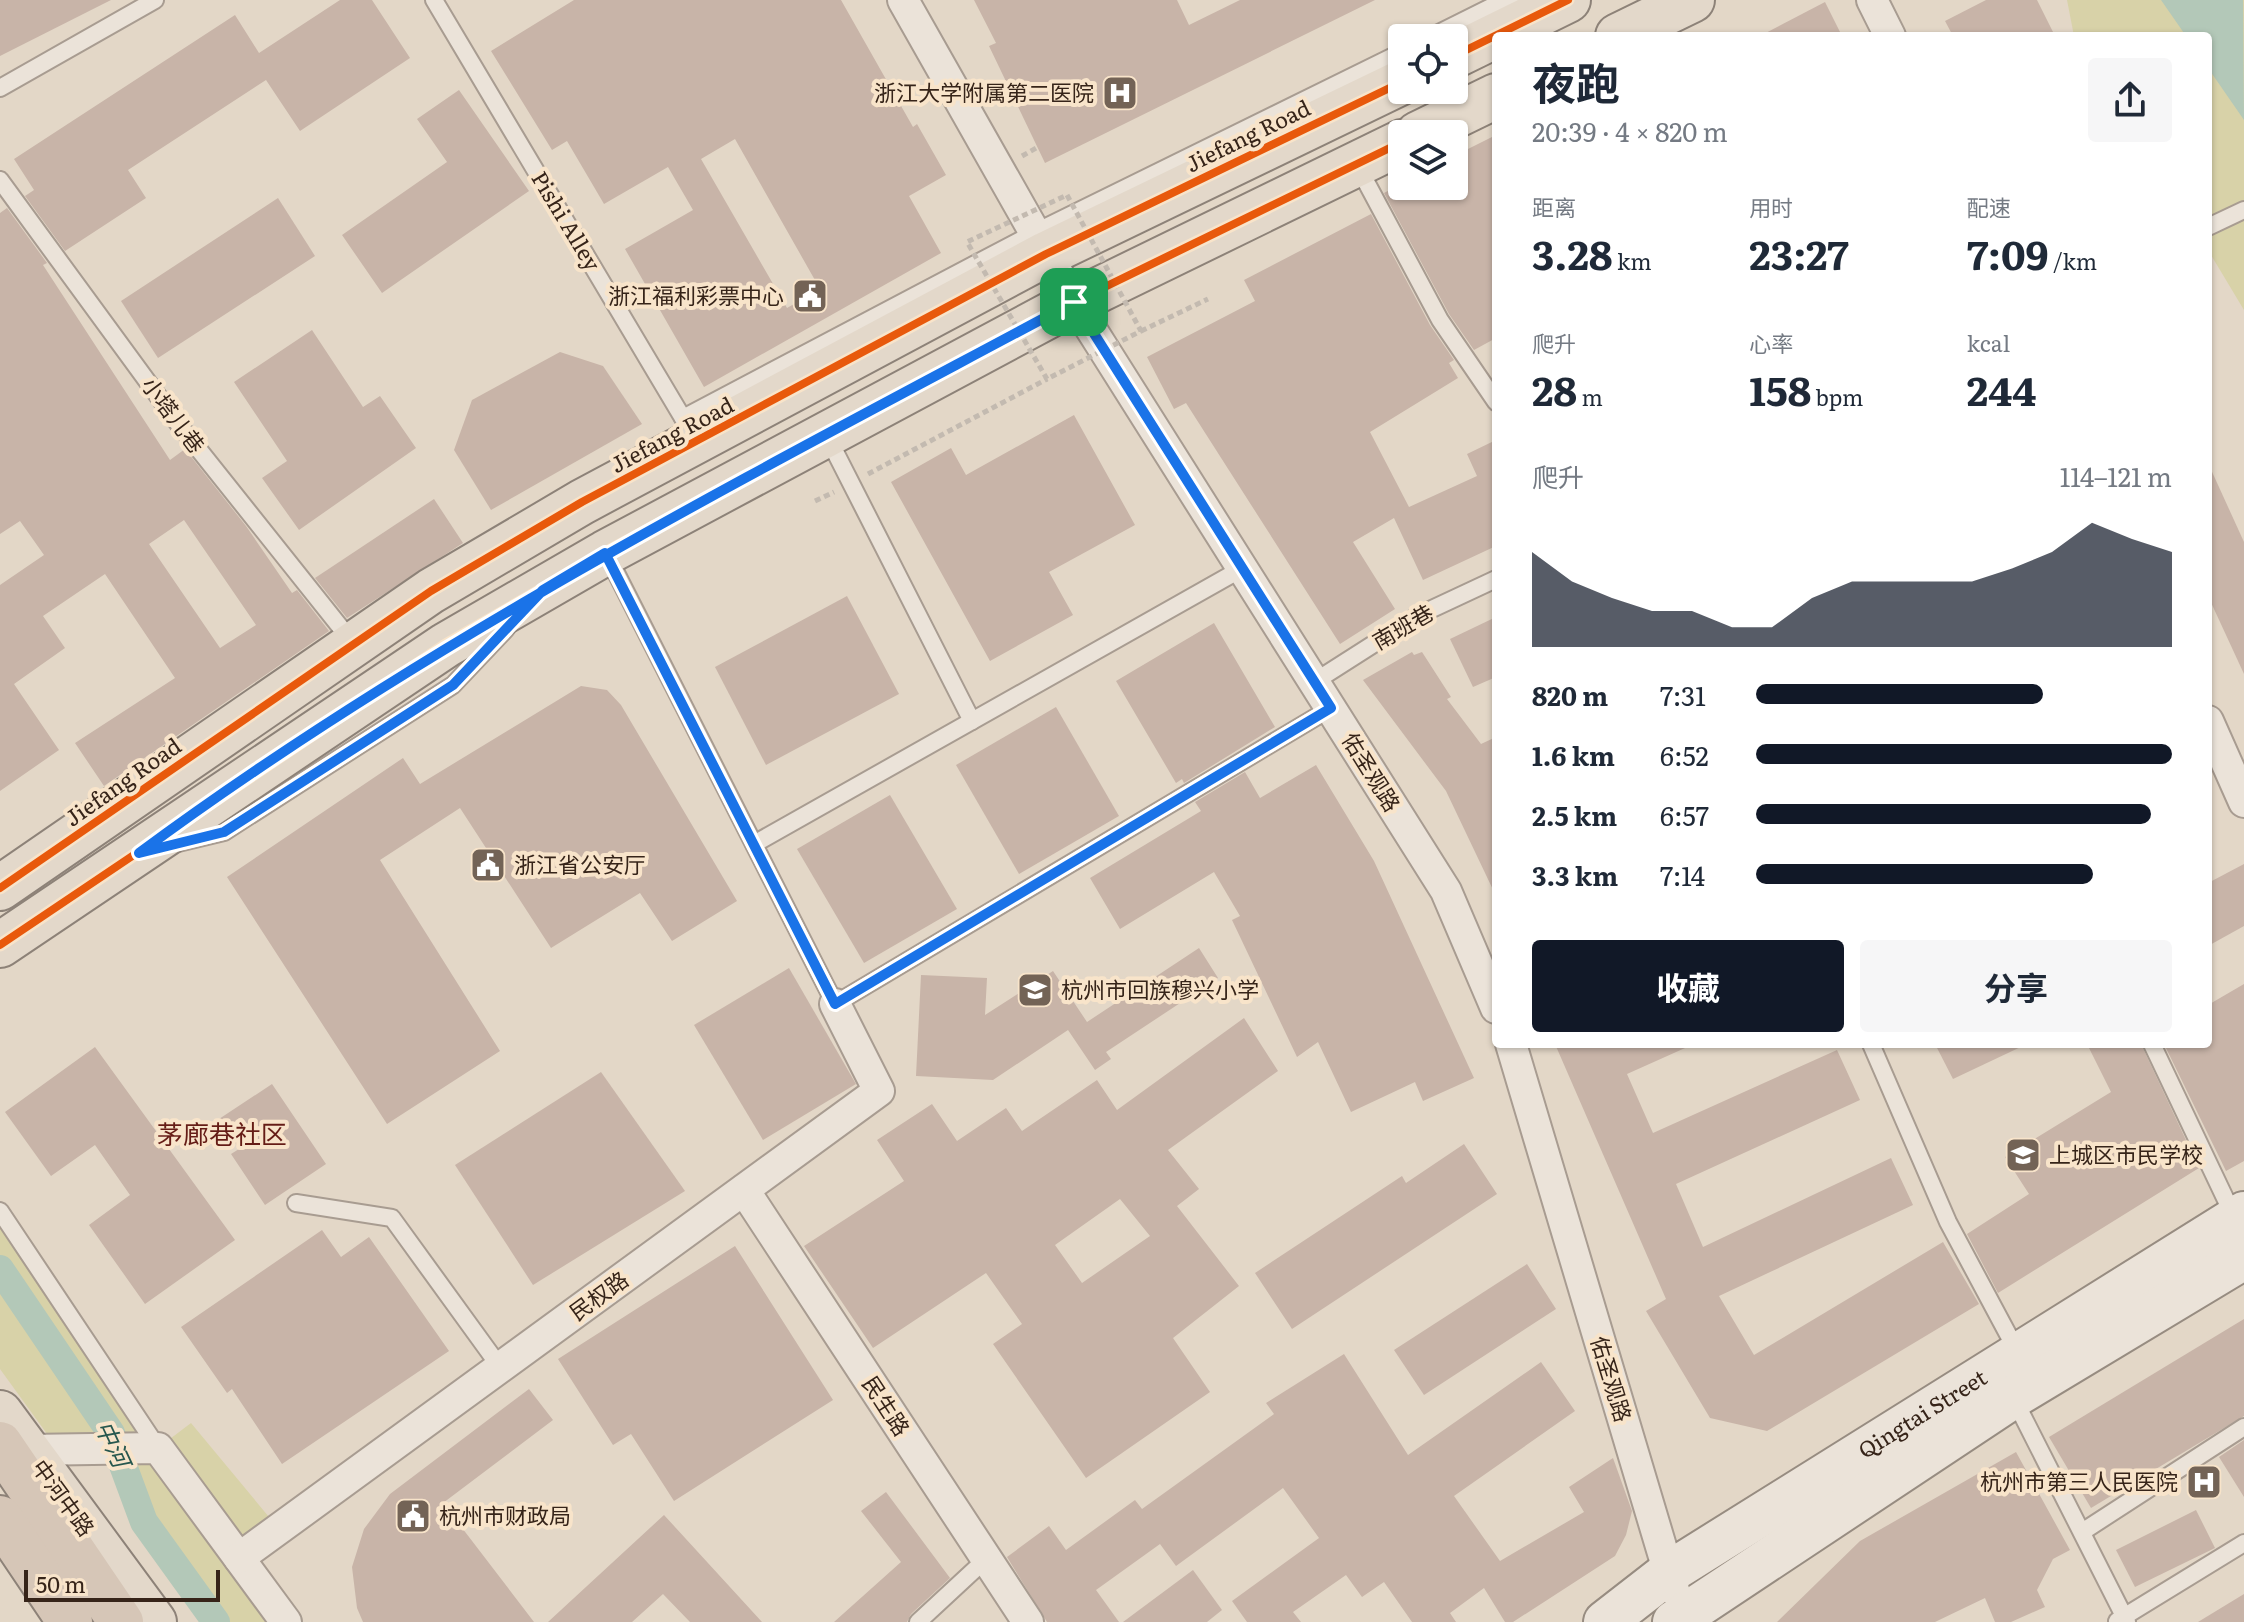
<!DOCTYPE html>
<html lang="zh">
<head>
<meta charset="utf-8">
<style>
  body { margin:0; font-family:Literata,"Noto Sans SC",serif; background:#f6f6f7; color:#1f2937; height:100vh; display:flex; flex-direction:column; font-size:30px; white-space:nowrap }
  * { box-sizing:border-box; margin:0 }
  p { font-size:26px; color:#747a83 }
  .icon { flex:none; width:44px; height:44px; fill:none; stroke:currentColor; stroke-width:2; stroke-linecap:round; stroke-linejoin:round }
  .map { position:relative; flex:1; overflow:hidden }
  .sheet { position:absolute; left:1492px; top:32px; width:720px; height:1016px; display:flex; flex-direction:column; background:#fff; border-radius:8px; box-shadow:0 2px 6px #0004 }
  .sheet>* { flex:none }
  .controls { position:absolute; left:1388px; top:24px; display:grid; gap:16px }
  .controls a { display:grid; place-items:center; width:80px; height:80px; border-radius:8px; background:#fff; box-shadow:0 2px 6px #0004; font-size:40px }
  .scale { position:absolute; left:24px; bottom:20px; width:196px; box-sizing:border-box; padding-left:8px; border:4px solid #362419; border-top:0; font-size:22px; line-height:28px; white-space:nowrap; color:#362419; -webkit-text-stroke:6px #f8e4ca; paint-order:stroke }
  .pin { position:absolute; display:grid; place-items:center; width:68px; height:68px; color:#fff; margin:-34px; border-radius:16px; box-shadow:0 4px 12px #0006 }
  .round { display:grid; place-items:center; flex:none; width:84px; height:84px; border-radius:8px; background:#f6f6f7 }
  .overview { display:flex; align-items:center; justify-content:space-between; height:136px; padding:0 40px }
  h1 { font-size:44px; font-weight:700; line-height:60px }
  .figures { display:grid; grid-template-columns:repeat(3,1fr); gap:12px; height:136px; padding:8px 40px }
  .figures div { display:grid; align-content:center }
  .figures b { font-size:40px; font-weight:700 }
  .figures small { font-size:22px; font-weight:400 }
  .figures p { font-size:22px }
  .chart { height:224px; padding:16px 40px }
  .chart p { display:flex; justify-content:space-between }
  .chart svg { width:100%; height:144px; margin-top:8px; fill:#111827; opacity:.7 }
  .button { display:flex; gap:16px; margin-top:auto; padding:16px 40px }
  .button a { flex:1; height:92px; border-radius:8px; background:#111827; color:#fff; font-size:32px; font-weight:700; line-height:92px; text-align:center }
  .button a+a { background:#f6f6f7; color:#1f2937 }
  ul { padding:0 40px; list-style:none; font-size:26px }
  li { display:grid; grid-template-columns:128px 96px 1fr; align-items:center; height:60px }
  li i { height:20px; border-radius:10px; background:#111827 }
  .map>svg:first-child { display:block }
</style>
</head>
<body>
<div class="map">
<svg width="2244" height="1622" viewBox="0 0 2244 1622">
  <rect width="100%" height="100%" fill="#e3d7c7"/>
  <!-- green -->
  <g fill="#d8d2a8">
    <path d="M 2067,0 L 2244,0 L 2244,310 L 2208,250 L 2208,36 L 2074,36 Z"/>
    <path d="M 0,1211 L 158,1448 L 191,1423 L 279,1529 L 239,1558 L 287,1622 L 213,1622 L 144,1522 L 126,1449 L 58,1449 L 0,1369 Z"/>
  </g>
  <!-- water -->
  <path fill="#b3c8b8" d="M 2161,0 L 2243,0 L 2244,120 L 2208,68 L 2208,36 L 2186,36 Z"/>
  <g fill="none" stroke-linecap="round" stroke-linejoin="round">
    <!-- canal -->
    <path stroke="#b3c8b8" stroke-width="28" d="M 0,1269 L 111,1433 L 144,1522 L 216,1622"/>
  </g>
  <!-- building -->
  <g fill="#c8b4a8" fill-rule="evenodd">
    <path d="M 0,0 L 111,0 L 0,56 Z"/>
    <path d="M 340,0 L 372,0 L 410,58 L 300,131 L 266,80 L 128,170 L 146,198 L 65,251 L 25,196 L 34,190 L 14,159 L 235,15 L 259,53 Z"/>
    <path d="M 574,0 L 841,0 L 913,127 L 917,124 L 946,175 L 909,196 L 941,253 L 704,387 L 625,249 L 693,210 L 668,167 L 604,204 L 567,141 L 552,150 L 491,51 ZM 735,139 L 820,289 L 787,308 L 701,159 Z"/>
    <path d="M 974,0 L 1177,0 L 1189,25 L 1240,0 L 1375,0 L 1045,163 L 989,46 L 996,43 Z"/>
    <path d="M 1986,0 L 2037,0 L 2055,36 L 1953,36 L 1945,21 Z"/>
    <path d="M 1825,2 L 1842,36 L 1760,36 Z"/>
    <path d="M 459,90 L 529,191 L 382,293 L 342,235 L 447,162 L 417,119 Z"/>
    <path d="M 1496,135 L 1496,338 L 1474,350 L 1449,314 L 1384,193 L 1397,186 L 1454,186 L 1454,156 Z"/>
    <path d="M 278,198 L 315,256 L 158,358 L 121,301 Z"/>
    <path d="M 7,208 L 47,263 L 43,265 L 170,460 L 185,449 L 246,526 L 292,593 L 297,590 L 329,631 L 104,786 L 75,743 L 175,678 L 105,574 L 43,616 L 65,648 L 14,684 L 59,750 L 0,791 L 0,585 L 44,555 L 20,521 L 0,534 L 0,213 ZM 184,520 L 256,625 L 220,648 L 149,544 Z"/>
    <path d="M 1371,214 L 1430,325 L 1454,360 L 1449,363 L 1458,378 L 1370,432 L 1409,507 L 1477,476 L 1467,454 L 1496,440 L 1496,546 L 1423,580 L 1394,518 L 1353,542 L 1395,609 L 1340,644 L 1186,403 L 1174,409 L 1147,357 L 1255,301 L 1244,280 Z"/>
    <path d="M 312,330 L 363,407 L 380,396 L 416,448 L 299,530 L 262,478 L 287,461 L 234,382 Z"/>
    <path d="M 560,352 L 603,366 L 642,424 L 491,510 L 454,450 L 472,400 Z"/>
    <path d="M 1074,415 L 1135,525 L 1049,572 L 1073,615 L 990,661 L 891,482 L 951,448 L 966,475 Z"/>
    <path d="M 2208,463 L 2244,542 L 2244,674 L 2208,596 Z"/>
    <path d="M 434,499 L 463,543 L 347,618 L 315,578 Z"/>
    <path d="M 847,596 L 899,694 L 766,765 L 715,667 Z"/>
    <path d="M 1496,617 L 1496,677 L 1473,687 L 1450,639 Z"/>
    <path d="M 1214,623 L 1275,727 L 1184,783 L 1182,779 L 1176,783 L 1116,681 Z"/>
    <path d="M 1412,652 L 1414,655 L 1422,652 L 1451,697 L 1447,699 L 1481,744 L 1496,737 L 1496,896 L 1446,791 L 1363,680 Z"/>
    <path d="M 581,686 L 607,690 L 621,705 L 737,901 L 672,941 L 640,893 L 551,948 L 460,808 L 380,860 L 500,1051 L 387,1124 L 227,877 L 403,758 L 420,784 Z"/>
    <path d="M 1056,707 L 1119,816 L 1019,874 L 956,765 Z"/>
    <path d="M 1316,765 L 1374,861 L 1474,1078 L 1423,1101 L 1415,1082 L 1351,1112 L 1318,1042 L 1297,1057 L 1232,920 L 1240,916 L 1214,872 L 1120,929 L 1090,878 L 1201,811 L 1195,802 L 1245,772 L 1260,798 Z"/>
    <path d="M 890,795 L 957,909 L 864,963 L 797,849 Z"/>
    <path d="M 2244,864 L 2244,926 L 2208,946 L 2208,883 Z"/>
    <path d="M 1199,948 L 1218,978 L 1106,1052 L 1111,1059 L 1095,1070 L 1068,1030 L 993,1080 L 916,1076 L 921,975 L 987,978 L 985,1015 L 1053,971 L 1087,1022 Z"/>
    <path d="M 789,968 L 856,1084 L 763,1140 L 694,1025 Z"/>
    <path d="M 2244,984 L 2244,1161 L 2226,1171 L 2164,1044 L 2208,1044 L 2208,1005 Z"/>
    <path d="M 1244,1018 L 1278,1071 L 1168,1150 L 1199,1189 L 1177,1206 L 1239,1286 L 1173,1338 L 1210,1392 L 1086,1478 L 993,1344 L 1022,1324 L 986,1273 L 873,1348 L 804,1246 L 904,1181 L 877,1140 L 932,1104 L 957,1141 L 1006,1108 L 1022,1131 L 1097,1080 L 1117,1110 ZM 1120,1199 L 1150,1236 L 1082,1283 L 1055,1245 Z"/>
    <path d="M 1555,1044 L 1694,1044 L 1627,1074 L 1653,1133 L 1837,1050 L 1860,1100 L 1676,1184 L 1703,1247 L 1891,1158 L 1913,1205 L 1719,1296 L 1754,1355 L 1943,1242 L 1979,1304 L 1767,1431 L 1710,1418 L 1646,1311 L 1666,1299 Z"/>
    <path d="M 1935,1044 L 2027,1044 L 1953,1079 Z"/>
    <path d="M 2087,1044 L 2141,1044 L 2199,1168 L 1998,1293 L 1967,1234 L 2029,1194 L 2005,1157 L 2111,1092 Z"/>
    <path d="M 95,1047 L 235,1240 L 145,1304 L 89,1225 L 130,1195 L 95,1145 L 51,1176 L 5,1112 Z"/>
    <path d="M 601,1072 L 685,1191 L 533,1285 L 455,1165 Z"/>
    <path d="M 272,1084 L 326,1164 L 265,1205 L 231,1154 L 239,1149 L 219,1119 Z"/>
    <path d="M 1464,1144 L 1497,1194 L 1292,1329 L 1255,1273 L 1402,1176 L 1406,1183 Z"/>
    <path d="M 322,1230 L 341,1257 L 369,1237 L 449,1351 L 282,1464 L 232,1389 L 227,1393 L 181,1327 Z"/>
    <path d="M 735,1246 L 833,1400 L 674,1501 L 631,1434 L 613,1445 L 558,1359 Z"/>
    <path d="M 1527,1264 L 1556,1309 L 1424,1395 L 1394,1350 Z"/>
    <path d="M 2244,1319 L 2244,1416 L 2091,1508 L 2049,1437 Z"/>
    <path d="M 1344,1354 L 1408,1455 L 1541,1362 L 1575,1411 L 1454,1496 L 1500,1561 L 1584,1512 L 1569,1487 L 1613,1458 L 1632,1511 L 1626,1535 L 1615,1556 L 1513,1622 L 1505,1622 L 1484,1588 L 1450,1613 L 1456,1622 L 1412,1622 L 1384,1582 L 1362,1597 L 1346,1575 L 1293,1612 L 1301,1622 L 1247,1622 L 1232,1601 L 1319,1538 L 1283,1488 L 1176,1566 L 1160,1544 L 1096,1590 L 1119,1622 L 1047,1622 L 1007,1557 L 1049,1526 L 1066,1550 L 1135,1500 L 1142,1509 L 1274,1414 L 1266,1403 Z"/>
    <path d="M 529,1389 L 553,1420 L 443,1503 L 534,1622 L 363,1622 L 357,1608 L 352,1567 L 364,1529 L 390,1494 Z"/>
    <path d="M 2244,1440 L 2244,1497 L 2219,1457 Z"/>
    <path d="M 2016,1452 L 2070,1550 L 2053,1559 L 2037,1590 L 2045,1607 L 2011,1622 L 1995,1622 L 1985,1598 L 1935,1622 L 1777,1622 L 1860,1541 Z"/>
    <path d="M 886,1492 L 950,1578 L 911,1614 L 907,1622 L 834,1622 L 901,1562 L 861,1511 Z"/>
    <path d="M 2196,1510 L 2215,1548 L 2135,1587 L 2116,1550 Z"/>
    <path d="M 664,1515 L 762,1622 L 690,1622 L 663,1594 L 632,1622 L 548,1622 Z"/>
    <path d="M 1193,1570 L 1222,1610 L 1207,1622 L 1123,1622 Z"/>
    <path d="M 2244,1594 L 2244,1622 L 2198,1622 Z"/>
  </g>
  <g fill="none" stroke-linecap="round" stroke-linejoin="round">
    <defs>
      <g id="lane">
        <path d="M 434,0 L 687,425"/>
        <path d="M 1429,38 L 1493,6 L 1529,2"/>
        <path d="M 0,88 L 155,0"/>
        <path d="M 1357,165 L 1440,320 L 1496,402"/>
        <path d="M 0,180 L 180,426 L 353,643"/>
        <path d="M 2208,227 L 2244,210"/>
        <path d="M 683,418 L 1034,233 L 1402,52"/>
        <path d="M 828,438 L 972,721"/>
        <path d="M 606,553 L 835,1004 L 1331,708"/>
        <path d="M 1314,682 L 1419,615 L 1496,579"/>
        <path d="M 178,843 L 224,832 L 453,685 L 506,629"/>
        <path d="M 754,844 L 1243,568"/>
        <path d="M 1871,1044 L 1948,1222 L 2018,1353"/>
        <path d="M 2152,1044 L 2235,1219"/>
        <path d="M 296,1203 L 392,1218 L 500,1367"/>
        <path d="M 0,1211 L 158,1448"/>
        <path d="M 2014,1399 L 2127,1622"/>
        <path d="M 2082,1532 L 2244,1427"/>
        <path d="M 2117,1621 L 2244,1543"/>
        <path d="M 918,1622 L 985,1560"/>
      </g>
      <g id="street">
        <path d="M 903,0 L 1074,302 L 1446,891 L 1496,1008"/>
        <path d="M 1872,0 L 1890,36"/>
        <path d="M 2208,721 L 2244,802"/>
        <path d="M 1511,1044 L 1674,1590"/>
        <path d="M 744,1190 L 1028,1622"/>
        <path d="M 27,1450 L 158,1448 L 286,1622"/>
        <path d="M 239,1558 L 879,1091 L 835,1004"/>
      </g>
      <g id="secondary">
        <path id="s1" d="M 1605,1622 L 1668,1573 L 2244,1213"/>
        <path d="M 1674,1622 L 2013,1397 L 2244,1258"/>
      </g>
      <g id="primary">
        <path d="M 1618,36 L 1692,0"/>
        <path d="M 1454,56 L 1568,0"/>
        <path d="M 1418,134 L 1496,96"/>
        <path d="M 0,888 L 431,591 L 582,502 L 1046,254 L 1402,82"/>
        <path d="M 0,945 L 446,645 L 605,553 L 1074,302 L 1402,142"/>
        <path d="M 0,1413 L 154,1622"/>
      </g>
      <g id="highway">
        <path d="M 0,1444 L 121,1622"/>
        <path d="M 0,1518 L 70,1622"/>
      </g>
    </defs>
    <!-- lane casing -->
    <use href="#lane" stroke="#a89c91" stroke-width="20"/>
    <!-- street casing -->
    <use href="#street" stroke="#a89c91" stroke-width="34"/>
    <!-- secondary casing -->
    <use href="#secondary" stroke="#978c81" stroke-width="46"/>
    <!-- primary casing -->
    <use href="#primary" stroke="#8d8278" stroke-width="48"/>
    <!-- highway casing -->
    <use href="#highway" stroke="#8d8278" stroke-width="48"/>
    <!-- path -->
    <g stroke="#c3bab0" stroke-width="5" stroke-dasharray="6 4" stroke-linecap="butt">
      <path d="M 1022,156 L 1038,147"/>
      <path d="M 1141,331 L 1208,299"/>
      <path d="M 868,474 L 1047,379"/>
      <path d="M 815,501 L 834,492"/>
    </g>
    <!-- lane -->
    <use href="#lane" stroke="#ebe3d9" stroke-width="16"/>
    <!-- street -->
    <use href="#street" stroke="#ebe3d9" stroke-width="30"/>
    <!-- secondary -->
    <use href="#secondary" stroke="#ebe3d9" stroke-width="42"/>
    <!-- primary -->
    <use href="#primary" stroke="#e3d8ca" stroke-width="44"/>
    <!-- highway -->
    <use href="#highway" stroke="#d6c6b7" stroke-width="44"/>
    <!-- path-bridge -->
    <path stroke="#c3bab0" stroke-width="5" stroke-dasharray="6 4" stroke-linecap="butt" d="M 1067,195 L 1141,331 L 1047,379 L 967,242 Z"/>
    <defs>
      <g id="cycleway">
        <path d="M 1454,56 L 1568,0"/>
        <path d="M 0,888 L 431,591 L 582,502 L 1046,254 L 1402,82"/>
        <path d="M 0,945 L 446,645 L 605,553 L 1074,302 L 1402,142"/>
      </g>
    </defs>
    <!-- cycleway casing -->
    <use href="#cycleway" stroke="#f8e4ca" stroke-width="13"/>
    <!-- cycleway -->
    <use href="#cycleway" stroke="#e8590c" stroke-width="8"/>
  </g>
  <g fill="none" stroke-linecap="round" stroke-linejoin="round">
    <defs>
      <path id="route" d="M 1074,302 C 755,473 431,637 139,853 L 224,832 L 453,685 L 543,590 L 605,553 L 835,1004 L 1331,708 L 1074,302"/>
    </defs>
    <!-- route casing -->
    <use href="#route" stroke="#fff" stroke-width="16"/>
    <!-- route -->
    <use href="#route" stroke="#1a73e8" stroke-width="10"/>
  </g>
  <!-- icons -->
  <defs>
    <symbol id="hospital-square" viewBox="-11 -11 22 22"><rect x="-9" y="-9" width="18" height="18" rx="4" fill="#736356" stroke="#f8e4ca"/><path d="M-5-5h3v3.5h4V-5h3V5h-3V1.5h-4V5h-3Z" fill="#fff"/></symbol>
    <symbol id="civic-square" viewBox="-11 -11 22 22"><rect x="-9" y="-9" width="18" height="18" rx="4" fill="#736356" stroke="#f8e4ca"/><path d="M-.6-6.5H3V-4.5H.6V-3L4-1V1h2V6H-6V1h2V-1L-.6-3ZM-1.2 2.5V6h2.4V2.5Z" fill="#fff"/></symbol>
    <symbol id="school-square" viewBox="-11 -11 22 22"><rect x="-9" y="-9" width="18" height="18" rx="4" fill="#736356" stroke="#f8e4ca"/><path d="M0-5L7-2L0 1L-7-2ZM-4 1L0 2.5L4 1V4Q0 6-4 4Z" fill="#fff"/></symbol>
  </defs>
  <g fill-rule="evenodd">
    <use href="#hospital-square" x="1100" y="73" width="40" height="40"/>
    <use href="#civic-square" x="790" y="276" width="40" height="40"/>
    <use href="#civic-square" x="468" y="845" width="40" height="40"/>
    <use href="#school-square" x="1015" y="970" width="40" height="40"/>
    <use href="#school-square" x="2003" y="1135" width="40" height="40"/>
    <use href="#hospital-square" x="2184" y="1462" width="40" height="40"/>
    <use href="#civic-square" x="393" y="1496" width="40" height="40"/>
  </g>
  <g text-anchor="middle" stroke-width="8" stroke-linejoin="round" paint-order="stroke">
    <!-- poi labels -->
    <g font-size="22" fill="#362419" stroke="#f8e4ca" text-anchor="start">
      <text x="1094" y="101" text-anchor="end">浙江大学附属第二医院</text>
      <text x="784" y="304" text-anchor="end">浙江福利彩票中心</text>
      <text x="514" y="873">浙江省公安厅</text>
      <text x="1061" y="998">杭州市回族穆兴小学</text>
      <text x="2049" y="1163">上城区市民学校</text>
      <text x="2178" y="1490" text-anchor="end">杭州市第三人民医院</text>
      <text x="439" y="1524">杭州市财政局</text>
    </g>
    <!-- street labels -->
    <g font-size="22" fill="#362419" stroke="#f8e4ca">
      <text transform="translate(1248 136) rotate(-26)" y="8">Jiefang Road</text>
      <text transform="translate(566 221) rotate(59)" y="8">Pishi Alley</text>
      <text transform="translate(173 415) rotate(53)" y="8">小塔儿巷</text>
      <text transform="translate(672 435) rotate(-28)" y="8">Jiefang Road</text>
      <text transform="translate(1403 627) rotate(-30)" y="8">南班巷</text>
      <text transform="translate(1371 772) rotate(58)" y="8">佑圣观路</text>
      <text transform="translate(123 782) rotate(-35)" y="8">Jiefang Road</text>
      <text transform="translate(599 1296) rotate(-36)" y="8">民权路</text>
      <text transform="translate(1611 1379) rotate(73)" y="8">佑圣观路</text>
      <text transform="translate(886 1406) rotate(57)" y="8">民生路</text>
      <text dy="8" stroke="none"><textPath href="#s1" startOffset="380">Qingtai Street</textPath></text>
      <text transform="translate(63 1498) rotate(54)" y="8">中河中路</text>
    </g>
    <!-- water labels -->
    <g font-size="24" font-style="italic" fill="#27574e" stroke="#f8e4ca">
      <text transform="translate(112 1444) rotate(65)" y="8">中河</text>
    </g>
    <!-- quarter labels -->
    <g font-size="26" fill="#651c16" stroke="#f8e4ca">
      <text x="222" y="1144">茅廊巷社区</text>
    </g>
  </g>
</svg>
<div class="controls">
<a><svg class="icon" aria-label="locate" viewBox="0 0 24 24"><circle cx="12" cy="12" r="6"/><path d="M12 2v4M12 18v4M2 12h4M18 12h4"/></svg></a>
<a><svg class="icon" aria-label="layers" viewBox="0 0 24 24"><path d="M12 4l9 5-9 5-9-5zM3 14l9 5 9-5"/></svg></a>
</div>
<div class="scale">50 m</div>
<div class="pin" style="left:1074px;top:302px;background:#1e9e55"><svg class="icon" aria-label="arrive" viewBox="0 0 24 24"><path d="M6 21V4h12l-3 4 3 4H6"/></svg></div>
<section class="sheet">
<div class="overview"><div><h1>夜跑</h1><p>20:39 · 4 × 820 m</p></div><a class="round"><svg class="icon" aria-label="share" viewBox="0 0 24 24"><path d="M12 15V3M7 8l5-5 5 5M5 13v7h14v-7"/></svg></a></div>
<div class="figures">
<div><p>距离</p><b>3.28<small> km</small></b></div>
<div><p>用时</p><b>23:27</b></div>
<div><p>配速</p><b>7:09<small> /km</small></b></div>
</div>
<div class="figures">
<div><p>爬升</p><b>28<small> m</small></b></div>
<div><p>心率</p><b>158<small> bpm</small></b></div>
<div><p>kcal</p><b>244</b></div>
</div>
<div class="chart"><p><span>爬升</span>114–121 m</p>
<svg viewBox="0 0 160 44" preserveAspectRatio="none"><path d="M0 44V15L10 24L20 29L30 33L40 33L50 38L60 38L70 29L80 24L90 24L100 24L110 24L120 20L130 15L140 6L150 11L160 15V44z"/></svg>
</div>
<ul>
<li><b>820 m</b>7:31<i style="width:69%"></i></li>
<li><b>1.6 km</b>6:52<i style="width:100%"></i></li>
<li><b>2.5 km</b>6:57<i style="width:95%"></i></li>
<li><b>3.3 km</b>7:14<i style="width:81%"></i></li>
</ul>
<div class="button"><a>收藏</a><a>分享</a></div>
</section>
</div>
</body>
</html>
